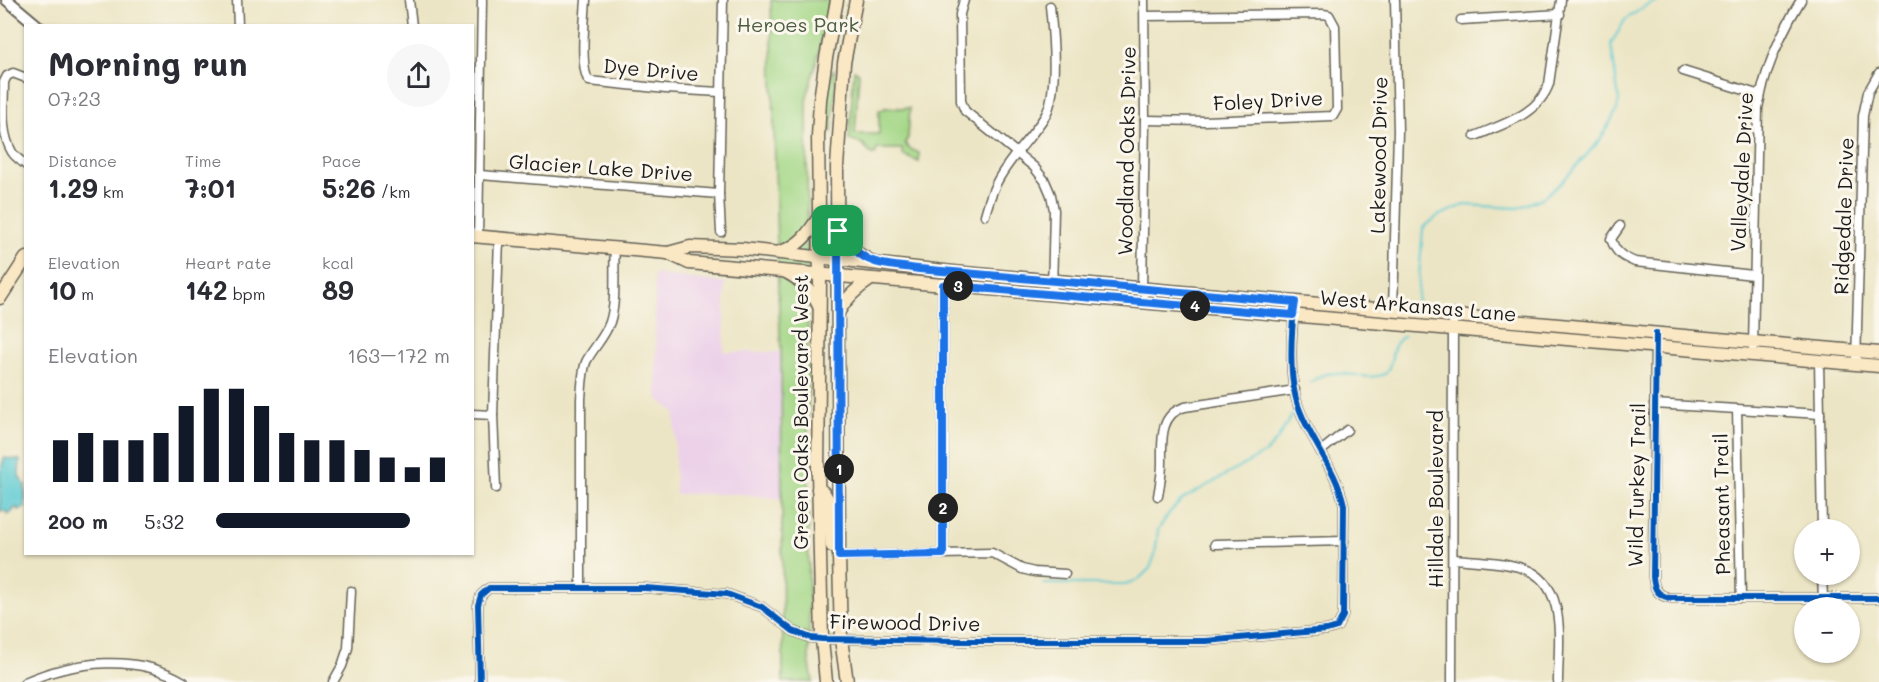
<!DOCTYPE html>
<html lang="en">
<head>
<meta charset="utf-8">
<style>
  body { margin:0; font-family:Mali,sans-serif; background:#f7f7f7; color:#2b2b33; height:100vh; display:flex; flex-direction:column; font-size:22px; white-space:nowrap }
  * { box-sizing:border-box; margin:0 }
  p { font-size:20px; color:#7c7c81 }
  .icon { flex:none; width:33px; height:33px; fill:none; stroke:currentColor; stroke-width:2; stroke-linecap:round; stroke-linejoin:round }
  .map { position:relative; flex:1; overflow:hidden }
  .sheet { position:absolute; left:24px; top:24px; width:450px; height:531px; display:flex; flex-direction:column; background:#fff; border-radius:0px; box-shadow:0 2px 4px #0004 }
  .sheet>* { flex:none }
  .fabs { position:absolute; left:1794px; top:519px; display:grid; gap:12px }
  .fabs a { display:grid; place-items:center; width:66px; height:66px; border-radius:50%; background:#fff; box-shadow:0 2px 4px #0004; font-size:30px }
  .pin { position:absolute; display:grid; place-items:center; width:51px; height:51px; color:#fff; margin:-26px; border-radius:12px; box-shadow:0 3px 9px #0006 }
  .km { position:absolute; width:30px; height:30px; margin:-15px; border-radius:50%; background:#222; color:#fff; font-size:16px; line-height:30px; text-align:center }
  .round { display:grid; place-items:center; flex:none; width:63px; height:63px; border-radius:32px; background:#f7f7f7 }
  .headline { display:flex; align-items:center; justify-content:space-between; height:102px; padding:0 24px }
  h1 { font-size:33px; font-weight:700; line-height:45px }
  .stats { display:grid; grid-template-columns:repeat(3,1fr); gap:9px; height:102px; padding:6px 24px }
  .stats div { display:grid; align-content:center }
  .stats b { font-size:26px; font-weight:700 }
  .stats small { font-size:16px; font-weight:400 }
  .stats p { font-size:16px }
  .chart { height:168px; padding:12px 24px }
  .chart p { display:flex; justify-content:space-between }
  .chart svg { width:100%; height:108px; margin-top:6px; stroke:#111827; stroke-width:6 }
  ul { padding:0 24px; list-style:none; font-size:20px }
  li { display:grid; grid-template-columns:96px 72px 1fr; align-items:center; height:45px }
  li i { height:15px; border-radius:8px; background:#111827 }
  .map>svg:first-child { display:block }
</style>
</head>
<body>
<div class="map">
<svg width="1879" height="682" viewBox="0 0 1879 682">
  <rect width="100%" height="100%" fill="#fbf7ec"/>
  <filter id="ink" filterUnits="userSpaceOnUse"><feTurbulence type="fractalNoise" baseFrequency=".0167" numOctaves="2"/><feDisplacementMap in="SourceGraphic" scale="12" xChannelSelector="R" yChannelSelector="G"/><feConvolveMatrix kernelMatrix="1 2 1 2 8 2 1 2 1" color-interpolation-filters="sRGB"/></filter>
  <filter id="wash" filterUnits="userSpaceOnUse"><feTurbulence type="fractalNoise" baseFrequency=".008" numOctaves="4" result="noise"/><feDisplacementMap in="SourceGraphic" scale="24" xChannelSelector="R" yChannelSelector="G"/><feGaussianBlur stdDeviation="1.35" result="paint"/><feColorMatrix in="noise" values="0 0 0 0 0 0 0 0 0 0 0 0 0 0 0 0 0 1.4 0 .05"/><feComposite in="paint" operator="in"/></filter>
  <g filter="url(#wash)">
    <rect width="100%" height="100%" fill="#ece5c5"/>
    <!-- built -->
    <path fill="#ecd1e9" d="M 654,274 L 725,283 L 724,352 L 781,352 L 782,499 L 743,494 L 675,494 L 675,413 L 657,397 Z"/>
    <!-- green -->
    <g fill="#a4d787" stroke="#607a52" stroke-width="1.5">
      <path d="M 771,0 L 830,0 L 819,52 L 807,96 L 809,659 L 813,682 L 783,682 L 781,352 L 778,289 Z"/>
      <path d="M 834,69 L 836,83 L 832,132 L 830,131 L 829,127 C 828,113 824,79 834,69 Z"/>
      <path d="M 854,70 L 859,73 L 855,134 L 879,134 L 879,110 L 883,110 L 884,108 L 910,108 L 908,138 L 905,143 L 908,148 L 919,153 L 919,162 L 903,155 L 902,149 L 877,149 L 875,155 L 869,152 L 863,144 L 849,140 Z"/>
    </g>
    <!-- water -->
    <path fill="#5dcad2" stroke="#3c7377" stroke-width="1.5" d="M 4,458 L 20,460 L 19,476 L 25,485 L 25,508 L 18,510 L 18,508 L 15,508 L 12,512 L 8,514 L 4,510 L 0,512 L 0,473 Z"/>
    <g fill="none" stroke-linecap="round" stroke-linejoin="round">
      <!-- stream -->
      <g stroke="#5dcad2" stroke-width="2">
        <path d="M 1417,303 L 1423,228 L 1438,216 L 1464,205 L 1518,208 L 1542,198 L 1560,184 L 1600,140 L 1617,110 L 1619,100 L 1611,44 L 1625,20 L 1645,6 L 1660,0"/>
        <path d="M 1310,383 C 1335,361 1359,384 1385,374 C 1397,360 1386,349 1404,336"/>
        <path d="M 1044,584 L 1125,584 L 1138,580 L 1150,568 L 1155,555 L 1158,530 L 1169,513 L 1183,499 L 1265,453 L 1277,440 L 1292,415"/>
      </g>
    </g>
  </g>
  <g filter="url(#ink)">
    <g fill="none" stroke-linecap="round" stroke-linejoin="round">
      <defs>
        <g id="minor">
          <path d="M 237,0 L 238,26"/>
          <path d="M 409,0 L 412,26"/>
          <path d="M 586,0 C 585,17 579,68 589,81 L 666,89 L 720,92"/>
          <path d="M 964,0 L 960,14 L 961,101 L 965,111 L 1034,167 L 1045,181 L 1051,195 L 1054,210 L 1052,293"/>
          <path d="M 1145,16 L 1323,14 L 1329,15 L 1335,26 L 1337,109 L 1333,116 L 1205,121 L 1145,120"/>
          <path d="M 1461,20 L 1560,14"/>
          <path d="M 1683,71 L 1760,95"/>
          <path d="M 26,78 L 13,73 L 7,76 L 4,82 C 4,105 0,132 12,152 C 15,157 21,161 26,165"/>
          <path d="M 1475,136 C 1503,124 1538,115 1549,84 L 1561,0"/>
          <path d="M 480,175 L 719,194"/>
          <path d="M 985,215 C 988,204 991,194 996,184 C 1008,159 1030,140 1045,116 C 1059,93 1053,34 1050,6"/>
          <path d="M 1620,226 L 1611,239 C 1616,253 1621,256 1635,262 L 1753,275"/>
          <path d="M 721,232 L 719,194 L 723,0"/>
          <path d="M 478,237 L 482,0"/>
          <path d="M 1144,293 L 1142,288 L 1145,120 L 1144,0"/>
          <path d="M 1393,310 L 1398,131 L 1395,0"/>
          <path d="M 1655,342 L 1653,577 C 1654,589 1657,595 1670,598 L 1879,598"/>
          <path d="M 1753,347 L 1758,108 C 1765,69 1780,34 1801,0"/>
          <path d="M 1819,360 L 1822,530"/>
          <path d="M 1856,364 L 1863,116 L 1868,92 L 1879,73"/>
          <path d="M 1654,404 L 1820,414"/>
          <path d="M 1737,409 L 1741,598"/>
          <path d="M 472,414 L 493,415"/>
          <path d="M 1321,451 L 1347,430"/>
          <path d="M 496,488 L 493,415 L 499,238"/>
          <path d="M 1158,496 C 1160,485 1162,474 1162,463 C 1162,441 1159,414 1185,407 L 1295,390"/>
          <path d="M 1215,544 L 1344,541"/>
          <path d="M 943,554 L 943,285"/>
          <path d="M 839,556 L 992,553 L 1022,569 L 1034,572 L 1065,574"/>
          <path d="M 1453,559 C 1475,561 1500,561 1522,568 C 1569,582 1558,644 1558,682"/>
          <path d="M 1822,574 L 1823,598"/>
          <path d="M 581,587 L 581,399 C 582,387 582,373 586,362 C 593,348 605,337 610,322 C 617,301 613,271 615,248"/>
          <path d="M 25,682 C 74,661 137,653 184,682"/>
          <path d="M 333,682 L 342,666 L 348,648 L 351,591"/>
          <path d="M 480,682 L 478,605 L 481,595 L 489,588 L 645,588 L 727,594 L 762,607 L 793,631 L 811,638 L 822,639 L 960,641 L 1206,641 L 1327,630 L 1337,627 L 1343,616 L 1344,505 C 1336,468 1311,442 1299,408 C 1289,383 1291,339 1294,311"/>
          <path d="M 1452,682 L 1453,324"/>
        </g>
        <path id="tertiary" d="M 7,0 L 38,26"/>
        <g id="secondary">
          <path d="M 838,231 L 857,253 L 872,262"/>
          <path d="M 472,236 L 668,253 L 689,263 L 1879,366"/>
          <path d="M 780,252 C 800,246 808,234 819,217"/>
          <path d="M 668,253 L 690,247 L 743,249 L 953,272 L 1879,353"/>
          <path d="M 786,272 C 802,280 812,291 819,306"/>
          <path d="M 0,298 L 26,258"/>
          <path d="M 839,311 C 847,297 857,288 871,279"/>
          <path d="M 818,489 C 835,495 829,530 832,546"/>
          <path d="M 826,682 L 822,639 L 818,472 L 820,283 L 818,137 L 820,100 L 826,58 L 837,0"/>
          <path d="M 847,682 L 841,639 L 839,556 L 837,167 L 844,63 L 856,0"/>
        </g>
      </defs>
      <!-- minor casing -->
      <use href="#minor" stroke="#656257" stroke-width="11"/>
      <!-- tertiary casing -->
      <use href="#tertiary" stroke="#656257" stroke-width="14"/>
      <!-- secondary casing -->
      <use href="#secondary" stroke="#656257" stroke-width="15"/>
      <!-- minor -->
      <use href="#minor" stroke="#fff" stroke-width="8"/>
      <!-- tertiary -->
      <use href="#tertiary" stroke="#fff" stroke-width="10"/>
      <!-- secondary -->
      <use href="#secondary" stroke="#fae7c3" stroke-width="12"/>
      <defs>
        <g id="cycleway">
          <path d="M 1656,333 L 1653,577 C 1654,589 1657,595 1670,598 L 1879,598"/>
          <path d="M 480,682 L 478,605 L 481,595 L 489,588 L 645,588 L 727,594 L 762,607 L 793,631 L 811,638 L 822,639 L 960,641 L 1206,641 L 1327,630 L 1337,627 L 1343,616 L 1344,505 C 1336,468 1311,442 1299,408 C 1288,380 1291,332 1295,302"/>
        </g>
      </defs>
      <!-- cycleway casing -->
      <use href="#cycleway" stroke="#fbf7ec" stroke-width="10"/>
      <!-- cycleway -->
      <use href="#cycleway" stroke="#0057b8" stroke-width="6"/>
    </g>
  </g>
  <g fill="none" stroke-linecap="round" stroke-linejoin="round" filter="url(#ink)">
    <defs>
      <path id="route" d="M 838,231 C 865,267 877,263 919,269 L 1295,302 L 1293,315 L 943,285 L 943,554 L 839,556 Z"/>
    </defs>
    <!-- route casing -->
    <use href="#route" stroke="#fff" stroke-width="12"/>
    <!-- route -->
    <use href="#route" stroke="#1a73e8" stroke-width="8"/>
  </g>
  <g text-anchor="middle" stroke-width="6" stroke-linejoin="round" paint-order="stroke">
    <!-- park labels -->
    <g font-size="20" fill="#4c5d41" stroke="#fbf7ec">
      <text x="798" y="32">Heroes Park</text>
    </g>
    <!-- street labels -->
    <g font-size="20" fill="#1c1c1c" stroke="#fbf7ec">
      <text transform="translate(651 70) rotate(5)" y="7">Dye Drive</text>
      <text transform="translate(1268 101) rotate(-3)" y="7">Foley Drive</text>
      <text transform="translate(1127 151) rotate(-89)" y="7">Woodland Oaks Drive</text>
      <text transform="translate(1379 155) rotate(-89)" y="7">Lakewood Drive</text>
      <text transform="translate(601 168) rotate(4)" y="7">Glacier Lake Drive</text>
      <text transform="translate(1742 172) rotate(-87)" y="7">Valleydale Drive</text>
      <text transform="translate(1844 216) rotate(-88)" y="7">Ridgedale Drive</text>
      <text transform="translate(1418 306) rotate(5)" y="7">West Arkansas Lane</text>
      <text transform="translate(801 412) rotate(-90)" y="7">Green Oaks Boulevard West</text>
      <text transform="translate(1637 485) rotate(-89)" y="7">Wild Turkey Trail</text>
      <text transform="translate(1436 499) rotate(-90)" y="7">Hilldale Boulevard</text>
      <text transform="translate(1722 504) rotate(-91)" y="7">Pheasant Trail</text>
      <text transform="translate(905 623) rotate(1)" y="7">Firewood Drive</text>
    </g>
  </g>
</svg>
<div class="fabs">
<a>+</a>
<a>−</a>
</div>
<div class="pin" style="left:838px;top:231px;background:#1e9e55"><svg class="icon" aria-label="arrive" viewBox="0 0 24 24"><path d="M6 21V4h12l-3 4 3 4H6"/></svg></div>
<b class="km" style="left:839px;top:469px">1</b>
<b class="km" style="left:943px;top:508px">2</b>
<b class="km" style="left:958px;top:286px">3</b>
<b class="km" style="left:1195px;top:306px">4</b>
<section class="sheet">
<div class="headline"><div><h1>Morning run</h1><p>07:23</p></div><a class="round"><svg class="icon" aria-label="share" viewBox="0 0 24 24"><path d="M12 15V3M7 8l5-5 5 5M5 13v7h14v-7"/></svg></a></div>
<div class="stats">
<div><p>Distance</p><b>1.29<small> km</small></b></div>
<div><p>Time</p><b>7:01</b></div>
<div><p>Pace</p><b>5:26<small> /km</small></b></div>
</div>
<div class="stats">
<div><p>Elevation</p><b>10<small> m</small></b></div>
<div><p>Heart rate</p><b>142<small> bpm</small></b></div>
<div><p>kcal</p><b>89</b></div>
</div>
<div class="chart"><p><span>Elevation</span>163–172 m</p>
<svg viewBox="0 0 160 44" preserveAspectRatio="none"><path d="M5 44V27M15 44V24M25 44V27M35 44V27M45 44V24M55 44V13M65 44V6M75 44V6M85 44V13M95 44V24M105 44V27M115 44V27M125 44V31M135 44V34M145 44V38M155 44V34"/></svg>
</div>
<ul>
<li><b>200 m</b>5:32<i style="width:83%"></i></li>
</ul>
</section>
</div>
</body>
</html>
